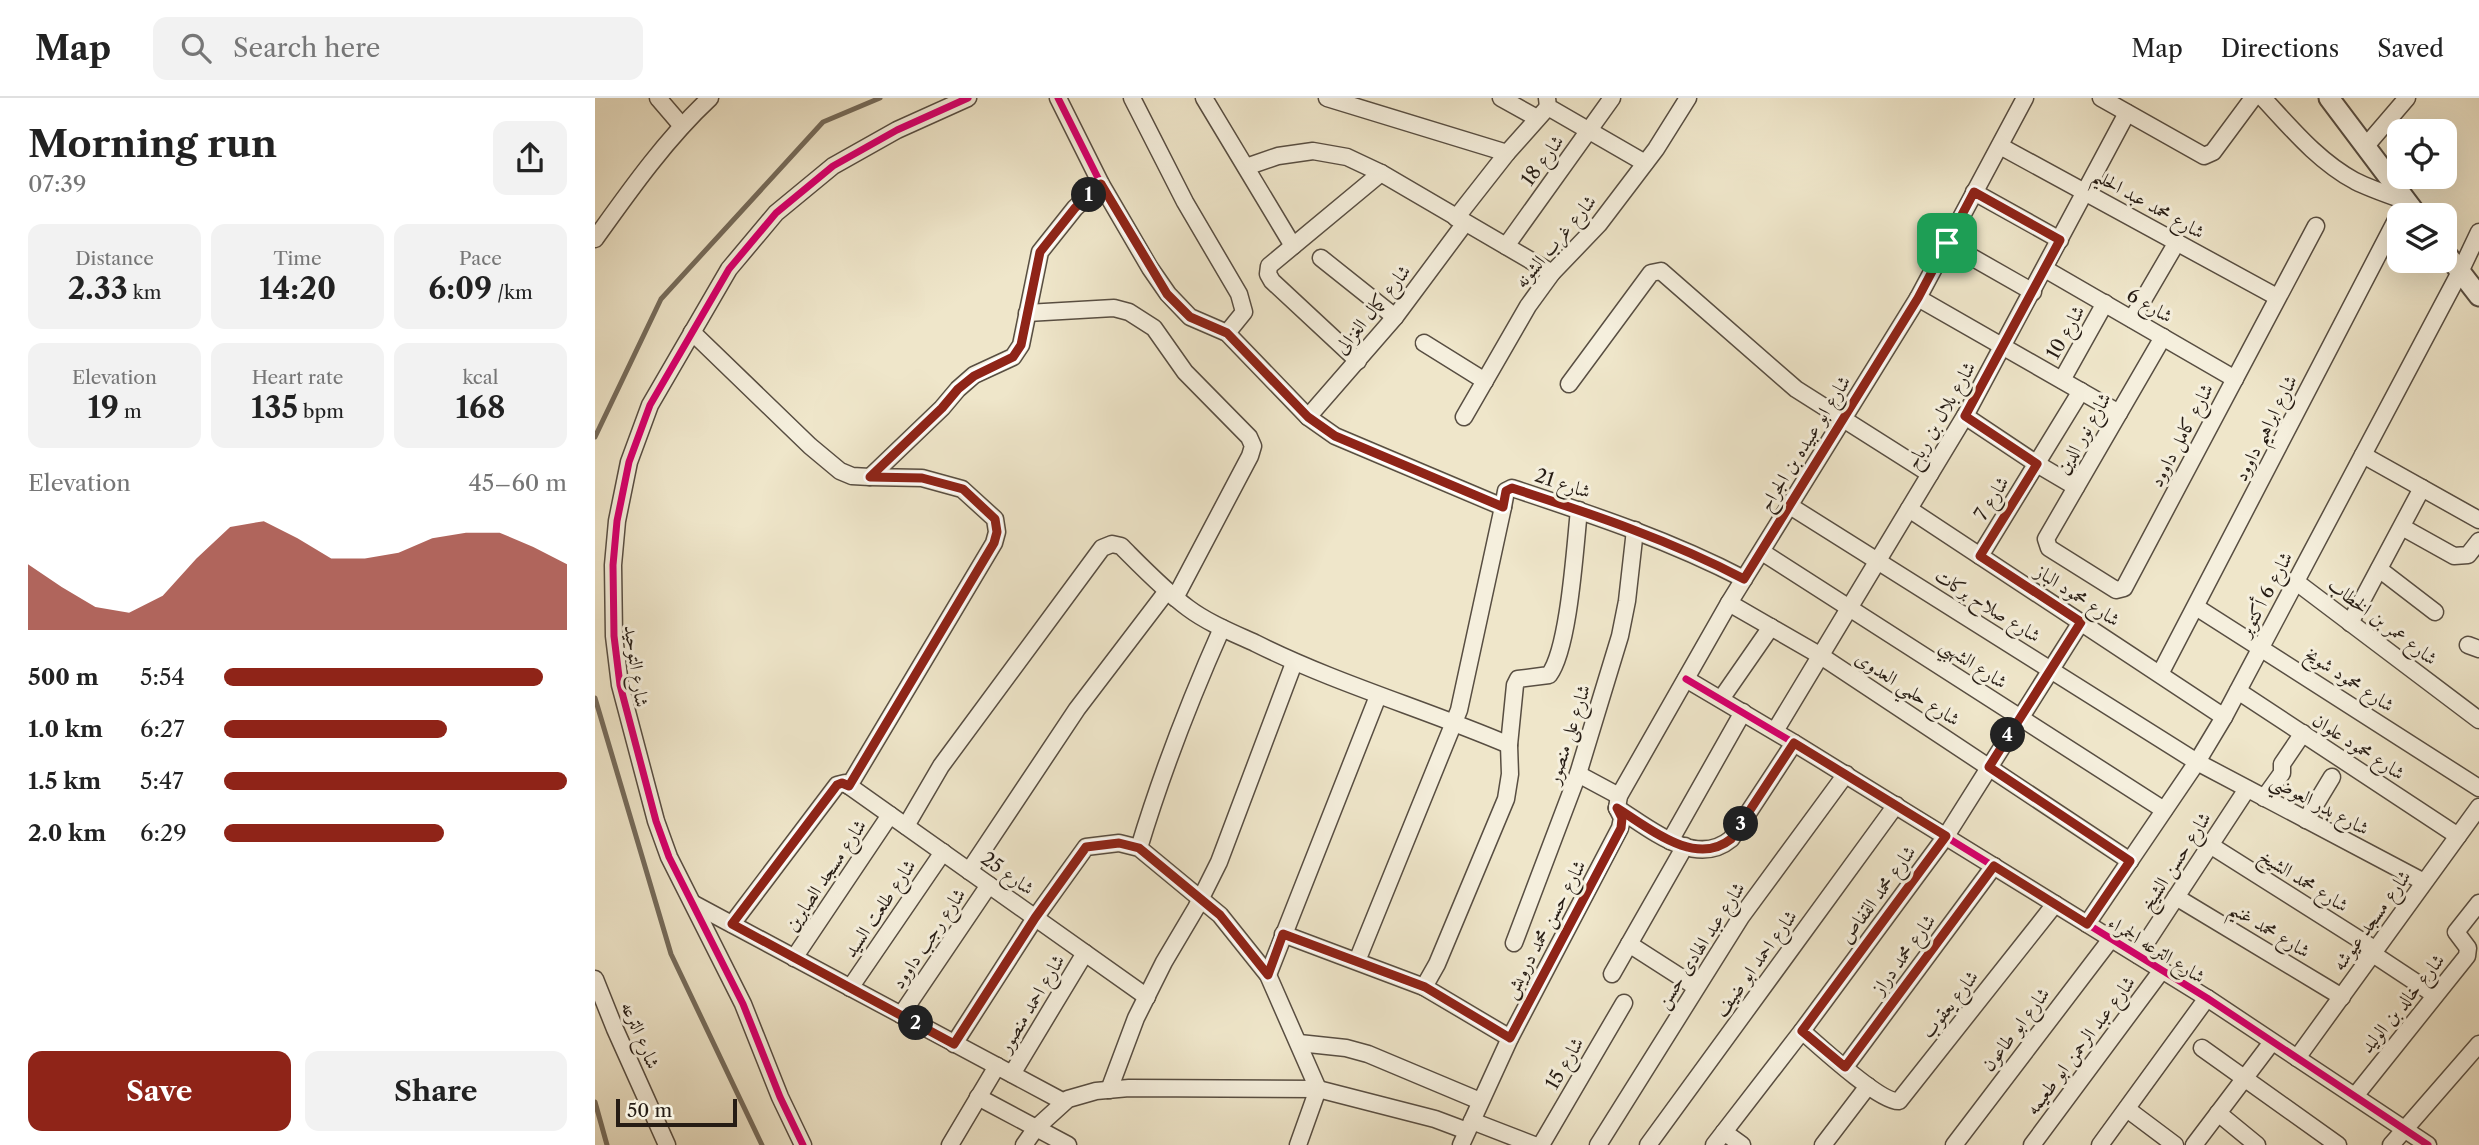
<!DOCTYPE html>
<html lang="en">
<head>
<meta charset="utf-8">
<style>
  body { margin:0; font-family:"Libre Caslon Text",Amiri,serif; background:#f2f2f2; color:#222; height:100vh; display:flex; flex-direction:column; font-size:26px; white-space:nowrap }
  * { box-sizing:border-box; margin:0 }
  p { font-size:23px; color:#767676 }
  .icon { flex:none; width:38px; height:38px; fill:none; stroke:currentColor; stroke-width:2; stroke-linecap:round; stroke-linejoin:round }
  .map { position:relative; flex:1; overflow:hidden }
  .details { display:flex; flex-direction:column; background:#fff; width:595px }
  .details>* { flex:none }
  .tools { position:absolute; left:1792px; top:21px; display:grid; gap:14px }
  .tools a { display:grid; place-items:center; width:70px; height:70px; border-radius:14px; background:#fff; box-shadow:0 7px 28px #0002; font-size:35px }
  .scale { position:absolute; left:21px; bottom:18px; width:121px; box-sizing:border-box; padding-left:7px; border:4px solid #261c14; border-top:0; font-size:19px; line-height:24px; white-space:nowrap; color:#261c14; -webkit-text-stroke:5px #f5efdd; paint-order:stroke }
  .pin { position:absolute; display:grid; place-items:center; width:60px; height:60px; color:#fff; margin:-30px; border-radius:14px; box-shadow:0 4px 10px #0006 }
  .km { position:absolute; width:35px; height:35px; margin:-18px; border-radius:50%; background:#222; color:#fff; font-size:19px; line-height:35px; text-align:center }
  .round { display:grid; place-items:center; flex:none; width:74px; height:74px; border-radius:14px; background:#f2f2f2 }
  .overview { display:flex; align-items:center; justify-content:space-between; height:119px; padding:0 28px }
  h1 { font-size:38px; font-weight:700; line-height:52px }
  .stats { display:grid; grid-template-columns:repeat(3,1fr); gap:10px; height:119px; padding:7px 28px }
  .stats div { display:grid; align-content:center; border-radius:14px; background:#f2f2f2; text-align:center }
  .stats b { font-size:30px; font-weight:700 }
  .stats small { font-size:19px; font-weight:400 }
  .stats p { font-size:19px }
  .chart { height:196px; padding:14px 28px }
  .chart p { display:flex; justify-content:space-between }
  .chart svg { width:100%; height:126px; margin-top:7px; fill:#8f2418; opacity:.7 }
  .button { display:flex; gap:14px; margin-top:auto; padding:14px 28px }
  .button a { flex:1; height:80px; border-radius:14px; background:#8f2418; color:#fff; font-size:28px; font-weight:700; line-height:80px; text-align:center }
  .button a+a { background:#f2f2f2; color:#222 }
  ul { padding:0 28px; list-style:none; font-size:23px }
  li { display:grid; grid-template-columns:112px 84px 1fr; align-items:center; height:52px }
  li i { height:18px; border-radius:9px; background:#8f2418 }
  header { display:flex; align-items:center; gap:42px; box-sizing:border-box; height:98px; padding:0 35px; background:#fff; border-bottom:2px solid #e0e0e0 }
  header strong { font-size:33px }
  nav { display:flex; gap:38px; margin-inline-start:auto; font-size:24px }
  .search { width:490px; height:63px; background:#f2f2f2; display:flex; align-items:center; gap:18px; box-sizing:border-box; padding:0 24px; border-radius:14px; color:#767676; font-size:26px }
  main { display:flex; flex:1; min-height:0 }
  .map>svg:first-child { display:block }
</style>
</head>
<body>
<header>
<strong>Map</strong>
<div class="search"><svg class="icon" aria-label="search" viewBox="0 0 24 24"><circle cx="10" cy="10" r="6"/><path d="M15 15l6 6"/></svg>Search here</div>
<nav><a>Map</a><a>Directions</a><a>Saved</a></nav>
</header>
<main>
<section class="details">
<div class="overview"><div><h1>Morning run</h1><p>07:39</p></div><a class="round"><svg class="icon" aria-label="share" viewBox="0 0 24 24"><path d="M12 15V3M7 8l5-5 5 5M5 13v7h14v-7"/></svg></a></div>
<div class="stats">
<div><p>Distance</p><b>2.33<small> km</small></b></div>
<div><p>Time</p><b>14:20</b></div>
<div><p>Pace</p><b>6:09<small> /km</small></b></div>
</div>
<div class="stats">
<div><p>Elevation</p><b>19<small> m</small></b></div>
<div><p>Heart rate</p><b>135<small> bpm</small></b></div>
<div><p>kcal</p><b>168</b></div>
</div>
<div class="chart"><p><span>Elevation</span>45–60 m</p>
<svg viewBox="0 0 160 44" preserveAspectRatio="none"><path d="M0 44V21L10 29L20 36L30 38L40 32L50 19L60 8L70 6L80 12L90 19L100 19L110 17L120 12L130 10L140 10L150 15L160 21V44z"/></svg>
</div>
<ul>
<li><b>500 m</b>5:54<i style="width:93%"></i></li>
<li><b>1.0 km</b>6:27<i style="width:65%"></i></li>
<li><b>1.5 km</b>5:47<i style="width:100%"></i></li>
<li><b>2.0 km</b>6:29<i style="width:64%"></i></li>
</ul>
<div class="button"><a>Save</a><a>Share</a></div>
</section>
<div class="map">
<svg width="1884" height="1047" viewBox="0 0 1884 1047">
  <rect width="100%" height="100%" fill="#efe6ca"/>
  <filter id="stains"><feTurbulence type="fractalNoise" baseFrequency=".00286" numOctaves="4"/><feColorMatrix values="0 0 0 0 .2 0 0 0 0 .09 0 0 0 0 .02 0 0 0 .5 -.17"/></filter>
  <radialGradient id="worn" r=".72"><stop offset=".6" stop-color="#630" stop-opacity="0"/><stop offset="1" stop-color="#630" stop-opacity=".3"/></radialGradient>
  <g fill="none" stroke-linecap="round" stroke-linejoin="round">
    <!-- stream -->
    <g stroke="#766c5c" stroke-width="5">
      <path d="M 0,339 L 66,201 L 228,24 L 285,0"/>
      <path d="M 0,600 L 76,856 L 167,1047"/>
      <path d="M 0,1004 L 12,1047"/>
    </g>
    <defs>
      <g id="minor">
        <path d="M 63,0 L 87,28"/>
        <path d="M 463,0 L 506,86 L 555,170 L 573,196 L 595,219 L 632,235 L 713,319 L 740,338 L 908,409 L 911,393 L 917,390 C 998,417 1074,442 1149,481"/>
        <path d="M 537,0 L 590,104 L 644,196 L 649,214 L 632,235"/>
        <path d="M 609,0 L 698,148"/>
        <path d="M 732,0 L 912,55"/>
        <path d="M 906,0 L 942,20"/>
        <path d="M 952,0 L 953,9 L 1050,65"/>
        <path d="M 1506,0 L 1609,58 L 1618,54 L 1658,0"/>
        <path d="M 1405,48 L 1682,199"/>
        <path d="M 1770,49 L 1812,0"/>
        <path d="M 651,69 L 683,58 L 718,53 L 752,59 L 786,75 L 957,175"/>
        <path d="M 1379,94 L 1465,142"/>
        <path d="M 861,120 L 912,55 L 953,9"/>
        <path d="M 0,141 C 35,92 71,41 115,0"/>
        <path d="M 1352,145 L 1438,194"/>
        <path d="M 911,148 L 1017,0"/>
        <path d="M 726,160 L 800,219"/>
        <path d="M 1450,171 L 1640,281"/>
        <path d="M 1323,200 L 1524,315"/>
        <path d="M 432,215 L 519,210 L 534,214 L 559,230 L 590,274 L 654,339 L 658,348 L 655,358 L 580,500"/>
        <path d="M 1537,221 L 1582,144"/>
        <path d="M 97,234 L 215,348 L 245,373 L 257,378 L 275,379"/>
        <path d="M 1568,239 L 1451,441 L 1454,450 L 1521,492 L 1529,490 L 1721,128"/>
        <path d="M 829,245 L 890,283"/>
        <path d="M 763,263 L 677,183 L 673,176 L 674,168 L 786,75"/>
        <path d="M 1467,282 L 1510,205"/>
        <path d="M 974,286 L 1056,175 L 1066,173 L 1201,291 L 1335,376"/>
        <path d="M 1370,318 L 1442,366 L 1481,389"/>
        <path d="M 713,319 L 800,219 L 870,125"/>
        <path d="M 869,319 L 933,208 L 957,175 L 1004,126 L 1061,51 L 1093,0"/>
        <path d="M 1768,357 L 1884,422"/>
        <path d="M 1195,408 L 1602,664 L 1829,784"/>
        <path d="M 1314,411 L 1629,619"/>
        <path d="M 1807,429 L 1859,458 L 1873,457 L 1884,443"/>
        <path d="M 1167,454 L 1569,712"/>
        <path d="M 1385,458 L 1486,293"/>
        <path d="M 1784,471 L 1840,514"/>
        <path d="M 1700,483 L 1884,622"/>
        <path d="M 1134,505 L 1226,558 L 1535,763"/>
        <path d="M 1601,509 L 1884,690"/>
        <path d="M 1755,525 L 1827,390"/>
        <path d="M 1873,547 L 1884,551"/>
        <path d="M 1565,576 L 1811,103 C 1794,97 1776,91 1760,83 C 1723,63 1696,30 1668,0"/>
        <path d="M 1091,581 L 1199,645 L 1612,900 L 1833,1047"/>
        <path d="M 1643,593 L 1863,738"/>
        <path d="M 1126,601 L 1176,529"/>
        <path d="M 1180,633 L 1370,318 L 1532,15"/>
        <path d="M 983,676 L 1024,698"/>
        <path d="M 254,688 L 399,445 L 402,434 L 400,421 L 367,391 L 327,380 L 275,379 L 347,310 L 363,291 L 379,277 L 418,259 L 426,247 L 445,154 L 480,110 L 506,86"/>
        <path d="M 1669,700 L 1687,675 L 1687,666 L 1708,635"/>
        <path d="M 1022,710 L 1024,698 L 1134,505 L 1323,200 L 1430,0"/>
        <path d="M 1022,710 C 1053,729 1100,771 1136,741 L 1199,645"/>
        <path d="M 1711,722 L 1737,679"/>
        <path d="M 311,728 L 346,668 L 507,450 L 517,446 L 526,448 C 548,470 569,492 593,510 C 613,525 638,535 660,545 C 742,586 830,611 914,647"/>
        <path d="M 1075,743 L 1148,614"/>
        <path d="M 1615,747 L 1781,852"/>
        <path d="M 544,750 C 567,674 595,602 627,530"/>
        <path d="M 374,773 L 482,611 L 572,493"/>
        <path d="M 1581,799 L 1747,899"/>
        <path d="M 99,806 L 469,1004"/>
        <path d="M 137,826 L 242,687 L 250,685 L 552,899"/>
        <path d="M 1492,826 L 1602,664 L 1629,619 L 1865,174 L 1884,134"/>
        <path d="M 688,836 L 829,889 L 842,866 L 911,701 L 915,676 L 914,647 L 920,587 L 923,581 L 954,577 C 974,551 980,449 984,412"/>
        <path d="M 919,845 L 983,676 L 1025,538 L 1032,503 L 1040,432"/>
        <path d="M 1034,846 L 1101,889"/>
        <path d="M 1778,856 L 1840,897"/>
        <path d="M 1543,857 L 1652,691"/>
        <path d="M 199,860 L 295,717"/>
        <path d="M 762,863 L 864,612 L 908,409"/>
        <path d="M 1017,876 L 1090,748"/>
        <path d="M 673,877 L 783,598"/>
        <path d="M 0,881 L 20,931 L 72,1047"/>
        <path d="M 829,889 L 915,940"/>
        <path d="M 255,890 L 348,754"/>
        <path d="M 306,917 L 394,787"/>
        <path d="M 1207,933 C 1224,948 1286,1005 1304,1003 L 1460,806"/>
        <path d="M 704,945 L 751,950 L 773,956 L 885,1003"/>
        <path d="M 359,946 L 440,820 L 491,749 L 524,745 L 544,750 L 625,817 L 673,877 L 723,991 L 703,1047"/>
        <path d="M 1607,950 L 1743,1047"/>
        <path d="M 1702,960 L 1884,709"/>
        <path d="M 1250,969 L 1399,768"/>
        <path d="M 417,976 L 490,855"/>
        <path d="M 514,992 L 541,920 L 569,864 L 601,810 L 624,764 L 699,565"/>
        <path d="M 1760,998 L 1872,858 L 1873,850 L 1861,834 L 1884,805"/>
        <path d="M 383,999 L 473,1047"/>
        <path d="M 1532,1011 L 1580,1047"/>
        <path d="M 1623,1015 L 1662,1047"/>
        <path d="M 877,1023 L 939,1047"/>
        <path d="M 1129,1034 L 1147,1047"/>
        <path d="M 208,1047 L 185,999 L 148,906 L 74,759 L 61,723 L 25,587 L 19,538 L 18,467 L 22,423 L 34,364 L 55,307 L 134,171 L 181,115 L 238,68 L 302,32 L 373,0"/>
        <path d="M 355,1047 L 402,968"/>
        <path d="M 429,1047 L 441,1030 L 473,1001 L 501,993 L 534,990 L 723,991 L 840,1021 L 872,1033"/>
        <path d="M 866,1047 L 915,940 L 1025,730 L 1027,720 L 1022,710"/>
        <path d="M 946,1047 L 1029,905"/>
        <path d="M 1003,1047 L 1146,819 L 1251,676"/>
        <path d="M 1053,1047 L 1301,707"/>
        <path d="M 1119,1047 L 1207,933 L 1351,738 L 1486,524"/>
        <path d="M 1228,1047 L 1273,988"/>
        <path d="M 1359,1047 L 1516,841"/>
        <path d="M 1437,1047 L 1567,872"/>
        <path d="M 1505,1047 L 1612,900"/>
        <path d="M 1599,1047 L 1677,944"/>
        <path d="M 1796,1047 L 1884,946"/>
      </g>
      <g id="tertiary">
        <path d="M 1734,0 L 1822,117"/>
        <path d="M 1850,154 L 1884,198"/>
      </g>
    </defs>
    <!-- minor casing -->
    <use href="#minor" stroke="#584e42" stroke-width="19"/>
    <!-- tertiary casing -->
    <use href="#tertiary" stroke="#584e42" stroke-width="23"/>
    <!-- minor -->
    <use href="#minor" stroke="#f5efdd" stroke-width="16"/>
    <!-- tertiary -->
    <use href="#tertiary" stroke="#f5efdd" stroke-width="19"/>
    <defs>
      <g id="cycleway">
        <path d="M 463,0 L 506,86 L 555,170 L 573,196 L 595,219 L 632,235 L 713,319 L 740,338 L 908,409 L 911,393 L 917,390 C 998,417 1074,442 1149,481"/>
        <path d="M 1091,581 L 1199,645 L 1612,900 L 1833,1047"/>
        <path d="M 208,1047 L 185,999 L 148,906 L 74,759 L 61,723 L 25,587 L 19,538 L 18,467 L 22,423 L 34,364 L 55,307 L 134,171 L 181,115 L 238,68 L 302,32 L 373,0"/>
      </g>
    </defs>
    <!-- cycleway casing -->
    <use href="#cycleway" stroke="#f5efdd" stroke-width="11"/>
    <!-- cycleway -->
    <use href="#cycleway" stroke="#d6006c" stroke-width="7"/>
  </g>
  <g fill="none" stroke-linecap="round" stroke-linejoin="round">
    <defs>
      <path id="route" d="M 506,86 L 572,196 L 595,219 L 632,235 L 713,319 L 740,338 L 908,409 L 911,393 L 917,390 C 997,416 1075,442 1149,481 L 1323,200 L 1379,94 L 1465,142 L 1370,318 L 1442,366 L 1385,458 L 1486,524 L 1394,669 L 1535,763 L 1492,826 L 1399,768 L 1250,969 L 1207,933 L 1351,738 L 1199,645 L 1136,741 C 1100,770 1053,729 1022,710 L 1027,720 L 1026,730 L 915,940 L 830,889 L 688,836 L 673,877 L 625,817 L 544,750 L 524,745 L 491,749 L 440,820 L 359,946 L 137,826 L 242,687 L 247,685 L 254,688 L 399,445 L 402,434 L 400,421 L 368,391 L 327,380 L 275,379 L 347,310 L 363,291 L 379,278 L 418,259 L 426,247 L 445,154 L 480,110 Z"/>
    </defs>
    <!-- route casing -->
    <use href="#route" stroke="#fff" stroke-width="14"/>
    <!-- route -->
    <use href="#route" stroke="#8f2418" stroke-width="9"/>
  </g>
  <g text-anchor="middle" stroke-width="6" stroke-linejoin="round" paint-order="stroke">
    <!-- street labels -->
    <g font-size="19" fill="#261c14" stroke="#f5efdd">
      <text transform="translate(947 62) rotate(-54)" y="7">شارع 18</text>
      <text transform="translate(1554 105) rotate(29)" y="7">شارع محمد عبد الحليم</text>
      <text transform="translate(960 143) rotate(-50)" y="7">شارع غرب الشونه</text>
      <text transform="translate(1555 207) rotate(30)" y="7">شارع 6</text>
      <text transform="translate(777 211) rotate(-51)" y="7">شارع كمال الغزالى</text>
      <text transform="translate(1470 234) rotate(-61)" y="7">شارع 10</text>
      <text transform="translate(1345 317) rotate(-60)" y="7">شارع بلال بن رباح</text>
      <text transform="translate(1670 330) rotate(-63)" y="7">شارع ابراهيم داوود</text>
      <text transform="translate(1488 335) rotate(-60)" y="7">شارع نور الدين</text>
      <text transform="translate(1586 337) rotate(-62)" y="7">شارع كامل داوود</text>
      <text transform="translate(1209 345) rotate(-58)" y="7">شارع ابو عبيده بن الجراح</text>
      <text transform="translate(968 385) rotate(18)" y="7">شارع 21</text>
      <text transform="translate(1396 400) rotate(-58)" y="7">شارع 7</text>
      <text transform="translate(1670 496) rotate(-62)" y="7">شارع 6 أكتوبر</text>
      <text transform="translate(1483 497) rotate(33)" y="7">شارع محمود الباز</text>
      <text transform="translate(1393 507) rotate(32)" y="7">شارع صلاح بركات</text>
      <text transform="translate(1788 523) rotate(37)" y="7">شارع عمر بن الخطاب</text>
      <text transform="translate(1379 565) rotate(33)" y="7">شارع الشهبي</text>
      <text transform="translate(42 568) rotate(82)" y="7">شارع التوحيد</text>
      <text transform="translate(1755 581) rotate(33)" y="7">شارع محمود شويخ</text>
      <text transform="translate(1313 590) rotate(33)" y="7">شارع حلمي العدوى</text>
      <text transform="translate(973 636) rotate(-72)" y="7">شارع على منصور</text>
      <text transform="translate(1764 648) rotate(33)" y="7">شارع محمود علوان</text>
      <text transform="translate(1725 706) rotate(28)" y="7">شارع بدر العوضي</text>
      <text transform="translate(1580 763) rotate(-57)" y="7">شارع حسن الشيخ</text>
      <text transform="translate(413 775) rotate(35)" y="7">شارع 25</text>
      <text transform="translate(230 777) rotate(-56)" y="7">شارع مسجد الصابرين</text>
      <text transform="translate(1709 782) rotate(32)" y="7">شارع محمد الشيخ</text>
      <text transform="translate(1282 796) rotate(-54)" y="7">شارع محمد القفاص</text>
      <text transform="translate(284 810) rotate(-56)" y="7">شارع طلعت السيد</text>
      <text transform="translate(1776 822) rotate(-54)" y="7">شارع مسجد عيوشه</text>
      <text transform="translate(949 831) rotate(-62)" y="7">شارع حسن محمد درويش</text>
      <text transform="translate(1675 831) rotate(31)" y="7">شارع محمد غنيم</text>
      <text transform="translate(333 840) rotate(-56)" y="7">شارع رجب داوود</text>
      <text transform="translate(1105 847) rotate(-57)" y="7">شارع عبد الهادى حسن</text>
      <text transform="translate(1562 851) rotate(32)" y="7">شارع الترعه الحمراء</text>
      <text transform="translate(1308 856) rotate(-54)" y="7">شارع محمد دراز</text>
      <text transform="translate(1160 865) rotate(-54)" y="7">شارع احمد ابو ضيف</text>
      <text transform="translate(436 905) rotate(-59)" y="7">شارع احمد منصور</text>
      <text transform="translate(1807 905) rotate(-51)" y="7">شارع خالد بن الوليد</text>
      <text transform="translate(1354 906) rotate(-52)" y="7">شارع يعقوب</text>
      <text transform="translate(1420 931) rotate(-53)" y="7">شارع ابو طاعون</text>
      <text transform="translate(46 937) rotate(67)" y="7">شارع الترعه</text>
      <text transform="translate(1485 947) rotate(-53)" y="7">شارع عبد الرحمن ابو طعيمه</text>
      <text transform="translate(969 965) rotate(-60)" y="7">شارع 15</text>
    </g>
  </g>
  <rect width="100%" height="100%" filter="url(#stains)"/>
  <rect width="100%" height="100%" fill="url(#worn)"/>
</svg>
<div class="tools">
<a><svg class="icon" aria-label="locate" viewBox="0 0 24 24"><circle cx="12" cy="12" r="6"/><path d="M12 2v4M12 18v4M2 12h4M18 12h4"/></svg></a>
<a><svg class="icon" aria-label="layers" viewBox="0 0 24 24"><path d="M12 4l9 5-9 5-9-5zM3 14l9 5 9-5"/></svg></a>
</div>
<div class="scale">50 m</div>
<div class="pin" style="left:1352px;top:145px;background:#1e9e55"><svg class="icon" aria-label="arrive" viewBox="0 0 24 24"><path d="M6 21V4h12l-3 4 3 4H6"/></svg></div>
<b class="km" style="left:494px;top:97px">1</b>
<b class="km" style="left:321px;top:925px">2</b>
<b class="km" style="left:1146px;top:726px">3</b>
<b class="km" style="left:1413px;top:637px">4</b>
</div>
</main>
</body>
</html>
